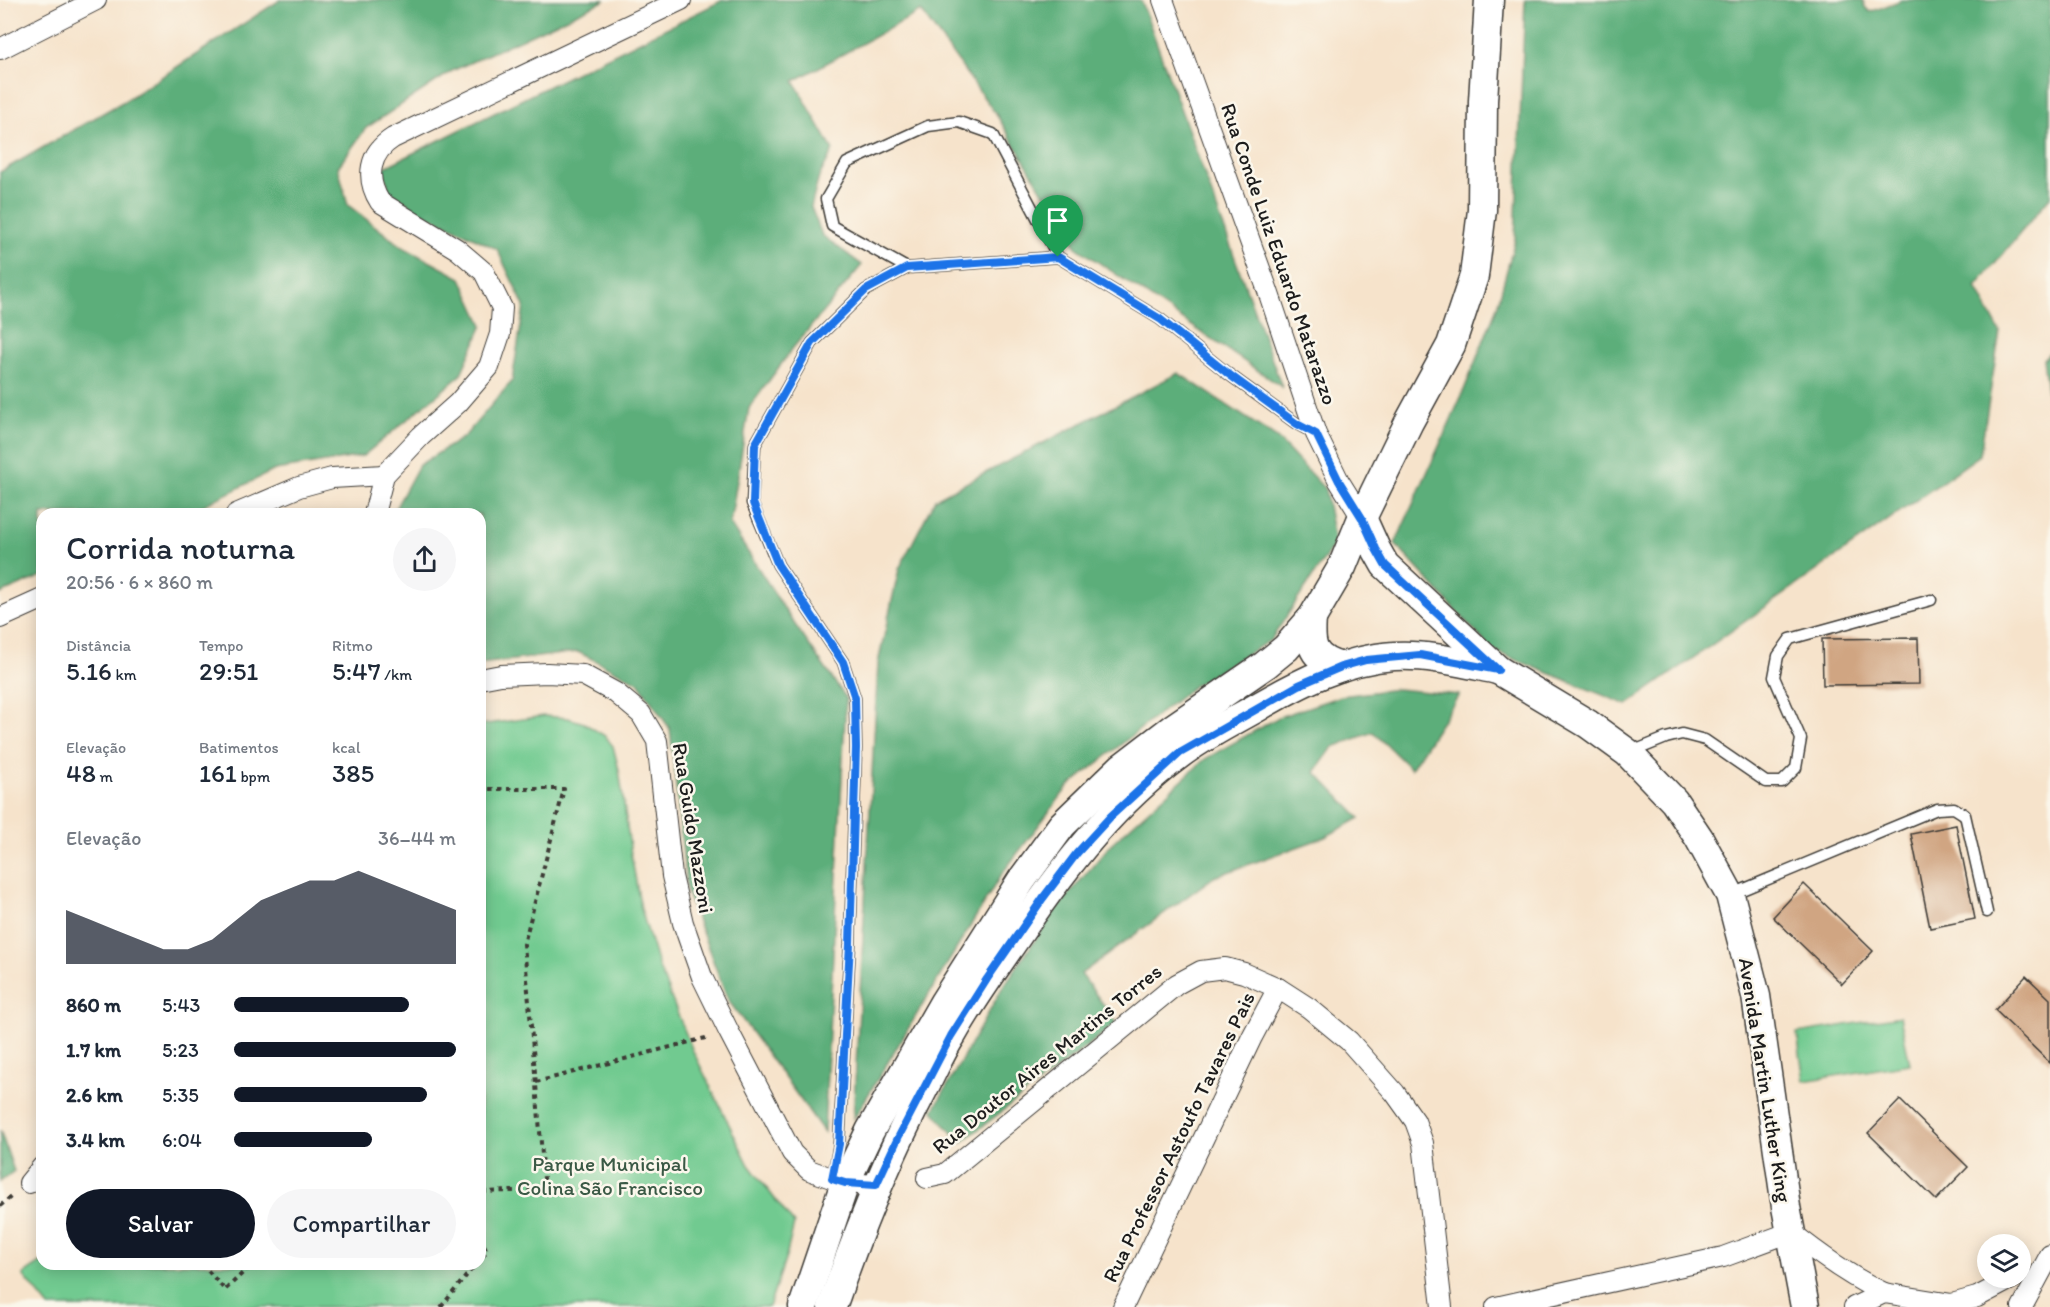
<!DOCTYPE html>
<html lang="pt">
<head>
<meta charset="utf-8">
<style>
  body { margin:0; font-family:Itim,sans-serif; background:#f6f6f7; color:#1f2937; height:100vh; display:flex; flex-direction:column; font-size:22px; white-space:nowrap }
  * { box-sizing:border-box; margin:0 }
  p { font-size:20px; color:#747a83 }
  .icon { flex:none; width:33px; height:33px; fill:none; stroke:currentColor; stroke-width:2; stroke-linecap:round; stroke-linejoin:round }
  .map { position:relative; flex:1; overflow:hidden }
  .panel { position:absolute; left:36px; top:508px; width:450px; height:762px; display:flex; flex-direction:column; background:#fff; border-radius:18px; box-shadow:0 3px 15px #0003 }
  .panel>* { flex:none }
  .fabs { position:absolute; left:1977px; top:1234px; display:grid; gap:12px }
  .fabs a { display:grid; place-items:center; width:54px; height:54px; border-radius:50%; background:#fff; box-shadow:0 3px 15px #0003; font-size:30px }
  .pin { position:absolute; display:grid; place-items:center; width:51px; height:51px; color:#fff; margin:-62px -26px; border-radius:50% 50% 50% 0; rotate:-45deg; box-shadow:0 0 6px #0007 }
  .pin .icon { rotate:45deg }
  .round { display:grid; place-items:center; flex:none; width:63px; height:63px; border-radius:32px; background:#f6f6f7 }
  .summary { display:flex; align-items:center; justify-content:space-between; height:102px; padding:0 30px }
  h1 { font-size:33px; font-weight:600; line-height:45px }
  .metrics { display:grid; grid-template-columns:repeat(3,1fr); gap:9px; height:102px; padding:6px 30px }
  .metrics div { display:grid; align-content:center }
  .metrics b { font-size:26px; font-weight:600 }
  .metrics small { font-size:16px; font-weight:400 }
  .metrics p { font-size:16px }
  .chart { height:168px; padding:12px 30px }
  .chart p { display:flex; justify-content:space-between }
  .chart svg { width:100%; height:108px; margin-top:6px; fill:#111827; opacity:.7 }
  .action { display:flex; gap:12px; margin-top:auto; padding:12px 30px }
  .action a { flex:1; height:69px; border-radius:36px; background:#111827; color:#fff; font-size:24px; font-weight:600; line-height:69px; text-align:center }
  .action a+a { background:#f6f6f7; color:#1f2937 }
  ul { padding:0 30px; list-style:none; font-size:20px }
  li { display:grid; grid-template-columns:96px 72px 1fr; align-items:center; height:45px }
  li i { height:15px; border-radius:8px; background:#111827 }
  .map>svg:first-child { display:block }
</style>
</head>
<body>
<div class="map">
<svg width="2050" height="1307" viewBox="0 0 2050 1307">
  <rect width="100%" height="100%" fill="#fbf7ec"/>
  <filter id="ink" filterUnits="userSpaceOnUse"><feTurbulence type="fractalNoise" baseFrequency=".0167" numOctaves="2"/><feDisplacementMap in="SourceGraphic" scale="12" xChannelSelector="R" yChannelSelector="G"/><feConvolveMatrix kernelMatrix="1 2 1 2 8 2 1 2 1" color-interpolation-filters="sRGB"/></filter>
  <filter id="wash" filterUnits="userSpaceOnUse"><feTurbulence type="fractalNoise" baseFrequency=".008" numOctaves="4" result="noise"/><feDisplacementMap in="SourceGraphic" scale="24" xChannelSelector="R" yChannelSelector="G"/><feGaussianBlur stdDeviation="1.35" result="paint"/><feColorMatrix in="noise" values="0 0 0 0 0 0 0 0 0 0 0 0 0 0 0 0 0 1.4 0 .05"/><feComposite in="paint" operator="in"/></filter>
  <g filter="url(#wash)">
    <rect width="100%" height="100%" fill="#f6e3cb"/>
    <!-- green -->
    <g fill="#71ca90" stroke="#467356" stroke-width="1.5">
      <path d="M 544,716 L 568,718 L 584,723 L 605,736 L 613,746 L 619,770 L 631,854 L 641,909 L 659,968 L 693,1051 L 749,1165 L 794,1224 L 786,1257 L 769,1307 L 49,1307 L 23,1275 L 42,1262 L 42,1264 L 480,1264 L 480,725 Z"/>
      <path d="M 1900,1016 L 1910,1064 L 1804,1081 L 1797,1033 Z"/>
    </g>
    <!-- forest -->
    <g fill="#5cae7a" stroke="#3c654b" stroke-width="1.5">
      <path d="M 280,0 L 606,0 L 452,71 L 366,128 L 338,167 L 348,205 L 401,246 L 461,278 L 483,325 L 460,376 L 363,456 L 275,470 L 186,514 L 42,514 L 42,576 L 0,594 L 0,172 L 126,100 Z"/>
      <path d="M 723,0 L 1141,0 L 1282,387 L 1076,247 L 998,117 L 921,11 L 794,81 L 833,150 L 819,177 L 811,207 L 822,235 L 862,265 L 793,348 L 749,408 L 730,524 L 789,616 L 846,698 L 824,1132 L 728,1000 L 687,893 L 670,729 L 638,682 L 578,652 L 480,664 L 480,514 L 394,514 L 395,509 L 419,465 L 464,437 L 512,381 L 524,306 L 497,249 L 419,211 L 389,191 L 383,168 Z"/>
      <path d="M 1525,0 L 1863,0 L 1865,7 L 1870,12 L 1902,0 L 2050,0 L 2050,197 L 1976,287 L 2000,332 L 1980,455 L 1627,705 L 1492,650 L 1395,544 L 1462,395 L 1497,307 L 1515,240 Z"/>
      <path d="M 2050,352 L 2050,417 L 2043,359 Z"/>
      <path d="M 1178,373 L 1277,438 L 1325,489 L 1335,543 L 1271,640 L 1195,685 L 1068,787 L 1001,875 L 853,1120 L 878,663 L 899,569 L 935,499 Z"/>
      <path d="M 1397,689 L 1459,695 L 1411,769 L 1373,732 L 1333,747 L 1315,772 L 1360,818 L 1325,837 L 1214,877 L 1081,974 L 1117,1023 L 961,1143 L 933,1111 L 1001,990 L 1054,912 L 1112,843 L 1205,759 L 1279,717 L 1341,696 Z"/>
      <path d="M 0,1130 L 14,1171 L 0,1182 Z"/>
    </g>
    <g id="blocks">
      <!-- building -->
      <g fill="#d0a582">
        <path d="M 1918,638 L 1919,684 L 1823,685 L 1822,639 Z"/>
        <path d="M 1956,825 L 1975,919 L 1930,928 L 1911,834 Z"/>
        <path d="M 1804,884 L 1873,951 L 1842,984 L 1773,917 Z"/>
        <path d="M 2026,976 L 2050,999 L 2050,1063 L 1995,1010 Z"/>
        <path d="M 1900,1100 L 1968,1167 L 1936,1200 L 1868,1133 Z"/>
      </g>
    </g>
  </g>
  <g filter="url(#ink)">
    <use href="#blocks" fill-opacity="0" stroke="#3d3a36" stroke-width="1.5"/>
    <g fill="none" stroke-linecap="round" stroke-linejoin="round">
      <defs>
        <g id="service">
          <path d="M 907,268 L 832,226 L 826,199 L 847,163 L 928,126 L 959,122 L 993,134 L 1058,257"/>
          <path d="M 1629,753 L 1666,738 L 1682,734 L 1705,740 L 1766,782 L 1782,782 L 1796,768 L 1801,739 L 1774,677 L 1778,656 L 1790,639 L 1931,600"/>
          <path d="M 1730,895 L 1937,809 L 1954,808 L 1965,815 L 1987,912"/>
          <path d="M 833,1179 L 839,1144 L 850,944 L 856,748 L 855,698 L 843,662 L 778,565 L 752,503 L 755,445 L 812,343 L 866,290 L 907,268 L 1058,257 L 1160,319 L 1227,373 L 1297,424 L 1316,434"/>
        </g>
        <g id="minor">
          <path d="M 1163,0 L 1268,291 L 1316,434 L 1339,481 L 1362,518"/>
          <path d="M 0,49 L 96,0"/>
          <path d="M 236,514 L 299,487 L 332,478 L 384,475"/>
          <path d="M 374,514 L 384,475 L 421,436 L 458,403 L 489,367 L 500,334 L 502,308 L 484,272 L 457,249 L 380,202 C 365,178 369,153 393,138 L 681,0"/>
          <path d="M 0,618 L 42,599"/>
          <path d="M 480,679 L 501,675 L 547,673 L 583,675 L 616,693 L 641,714 L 657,741 L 672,876 L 683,923 L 702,977 L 729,1032 L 792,1153 L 809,1170 L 845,1183 L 877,1185"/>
          <path d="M 927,1178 L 945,1174 L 1177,984 L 1201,971 L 1225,968 L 1244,973 L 1278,988 L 1309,1008 L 1349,1041 L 1395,1093 L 1415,1121 L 1423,1143 L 1442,1307"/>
          <path d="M 29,1183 L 42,1167"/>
          <path d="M 1952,1304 L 1977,1297 L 2013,1278"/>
          <path d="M 1123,1307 L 1252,1037 L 1278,988"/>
          <path d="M 1496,1307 L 1723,1257 L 1791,1232 C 1821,1256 1849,1276 1884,1293"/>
          <path d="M 1854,1307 L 1884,1293 L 1952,1304 L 1958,1307"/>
          <path d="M 2022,1307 L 2050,1255"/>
        </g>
        <g id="secondary">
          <path d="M 1362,518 L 1376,549 L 1385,565 L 1498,670 L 1588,724 L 1628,753 L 1674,801 L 1699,838 L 1730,895 L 1756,996 L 1786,1207 L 1805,1307"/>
          <path d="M 1312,618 C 1310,646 1311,658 1341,667"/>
          <path d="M 803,1307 L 845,1183 L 870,1131 L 944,1002 L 1021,881 L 1062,825 L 1122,767 L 1173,728 L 1265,665 L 1286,648 L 1312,618 L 1342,567 L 1362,518 L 1409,422 L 1451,345 L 1474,276 L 1482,210 L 1483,101 L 1489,0"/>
          <path d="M 832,1307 C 858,1231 887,1159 924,1088 C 933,1071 941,1052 952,1035 C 973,998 998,964 1022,929 C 1066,864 1116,801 1180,754 C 1203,736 1232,722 1258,707 C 1299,683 1345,659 1394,656 C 1429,654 1463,663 1498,670"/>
        </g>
      </defs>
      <!-- service casing -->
      <use href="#service" stroke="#3d3a36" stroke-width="13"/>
      <!-- minor casing -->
      <use href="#minor" stroke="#3d3a36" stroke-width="22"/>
      <!-- secondary casing -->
      <use href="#secondary" stroke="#3d3a36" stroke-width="31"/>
      <!-- path -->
      <g stroke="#3d3a36" stroke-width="4" stroke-dasharray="4.5 4.5" stroke-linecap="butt">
        <path d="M 480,789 L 564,789 L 524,944 L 545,1190 L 480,1192"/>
        <path d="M 536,1082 L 709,1037"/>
        <path d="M 0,1206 L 13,1195"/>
        <path d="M 480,1237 L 487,1251 L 480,1259"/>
        <path d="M 202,1264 L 225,1290 L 252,1264"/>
        <path d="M 441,1307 L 476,1264"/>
      </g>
      <!-- service -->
      <use href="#service" stroke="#fff" stroke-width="10"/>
      <!-- minor -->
      <use href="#minor" stroke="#fff" stroke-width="20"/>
      <!-- secondary -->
      <use href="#secondary" stroke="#fff" stroke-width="28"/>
    </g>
  </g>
  <g fill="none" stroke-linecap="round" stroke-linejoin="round" filter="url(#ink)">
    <defs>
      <path id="route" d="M 1058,257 L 1160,319 L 1227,373 L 1297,424 L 1316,434 L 1339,481 L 1362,518 L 1376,549 L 1385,565 L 1498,670 L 1420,655 L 1366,660 L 1341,667 L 1299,685 L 1180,753 L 1111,816 L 1077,853 L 1043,898 L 987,979 L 951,1036 L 898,1138 L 876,1185 L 845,1183 L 832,1179 L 839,1144 L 850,944 L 856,748 L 855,698 L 843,662 L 778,565 L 753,503 L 755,445 L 812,343 L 866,290 L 907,268 Z"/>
    </defs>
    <!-- route casing -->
    <use href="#route" stroke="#fff" stroke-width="12"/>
    <!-- route -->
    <use href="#route" stroke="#1a73e8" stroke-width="8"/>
  </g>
  <g text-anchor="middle" stroke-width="5" stroke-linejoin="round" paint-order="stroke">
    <!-- street labels -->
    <g font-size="21" fill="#1c1c1c" stroke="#fbf7ec">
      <text transform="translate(1279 254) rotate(71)" y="7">Rua Conde Luiz Eduardo Matarazzo</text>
      <text transform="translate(693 828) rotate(81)" y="7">Rua Guido Mazzoni</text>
      <text transform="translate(1047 1059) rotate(-39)" y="7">Rua Doutor Aires Martins Torres</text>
      <text transform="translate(1765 1080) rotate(81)" y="7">Avenida Martin Luther King</text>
      <text transform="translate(1179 1137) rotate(-64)" y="7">Rua Professor Astoufo Tavares Pais</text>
    </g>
    <!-- park labels -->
    <g font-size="21" fill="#3a5945" stroke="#fbf7ec">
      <text x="610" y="1171">Parque Municipal<tspan x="610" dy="24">Colina São Francisco</tspan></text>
    </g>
  </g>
</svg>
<div class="fabs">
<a><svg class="icon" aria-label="layers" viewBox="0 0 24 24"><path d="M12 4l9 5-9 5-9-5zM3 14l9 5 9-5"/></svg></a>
</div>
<div class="pin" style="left:1058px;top:257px;background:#1e9e55"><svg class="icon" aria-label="arrive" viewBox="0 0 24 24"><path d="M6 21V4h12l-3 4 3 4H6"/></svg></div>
<section class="panel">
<div class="summary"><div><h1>Corrida noturna</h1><p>20:56 · 6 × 860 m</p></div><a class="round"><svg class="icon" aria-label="share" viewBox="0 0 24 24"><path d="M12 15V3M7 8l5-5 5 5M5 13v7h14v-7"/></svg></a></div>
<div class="metrics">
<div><p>Distância</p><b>5.16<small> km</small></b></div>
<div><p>Tempo</p><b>29:51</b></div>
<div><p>Ritmo</p><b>5:47<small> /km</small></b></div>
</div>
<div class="metrics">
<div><p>Elevação</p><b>48<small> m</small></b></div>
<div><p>Batimentos</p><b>161<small> bpm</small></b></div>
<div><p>kcal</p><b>385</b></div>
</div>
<div class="chart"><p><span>Elevação</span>36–44 m</p>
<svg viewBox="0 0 160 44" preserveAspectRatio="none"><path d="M0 44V22L10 26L20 30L30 34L40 38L50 38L60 34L70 26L80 18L90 14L100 10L110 10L120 6L130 10L140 14L150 18L160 22V44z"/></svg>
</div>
<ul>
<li><b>860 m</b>5:43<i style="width:79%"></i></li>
<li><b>1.7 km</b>5:23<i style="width:100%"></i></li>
<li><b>2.6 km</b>5:35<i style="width:87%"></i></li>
<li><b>3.4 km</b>6:04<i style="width:62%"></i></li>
</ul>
<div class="action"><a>Salvar</a><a>Compartilhar</a></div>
</section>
</div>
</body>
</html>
